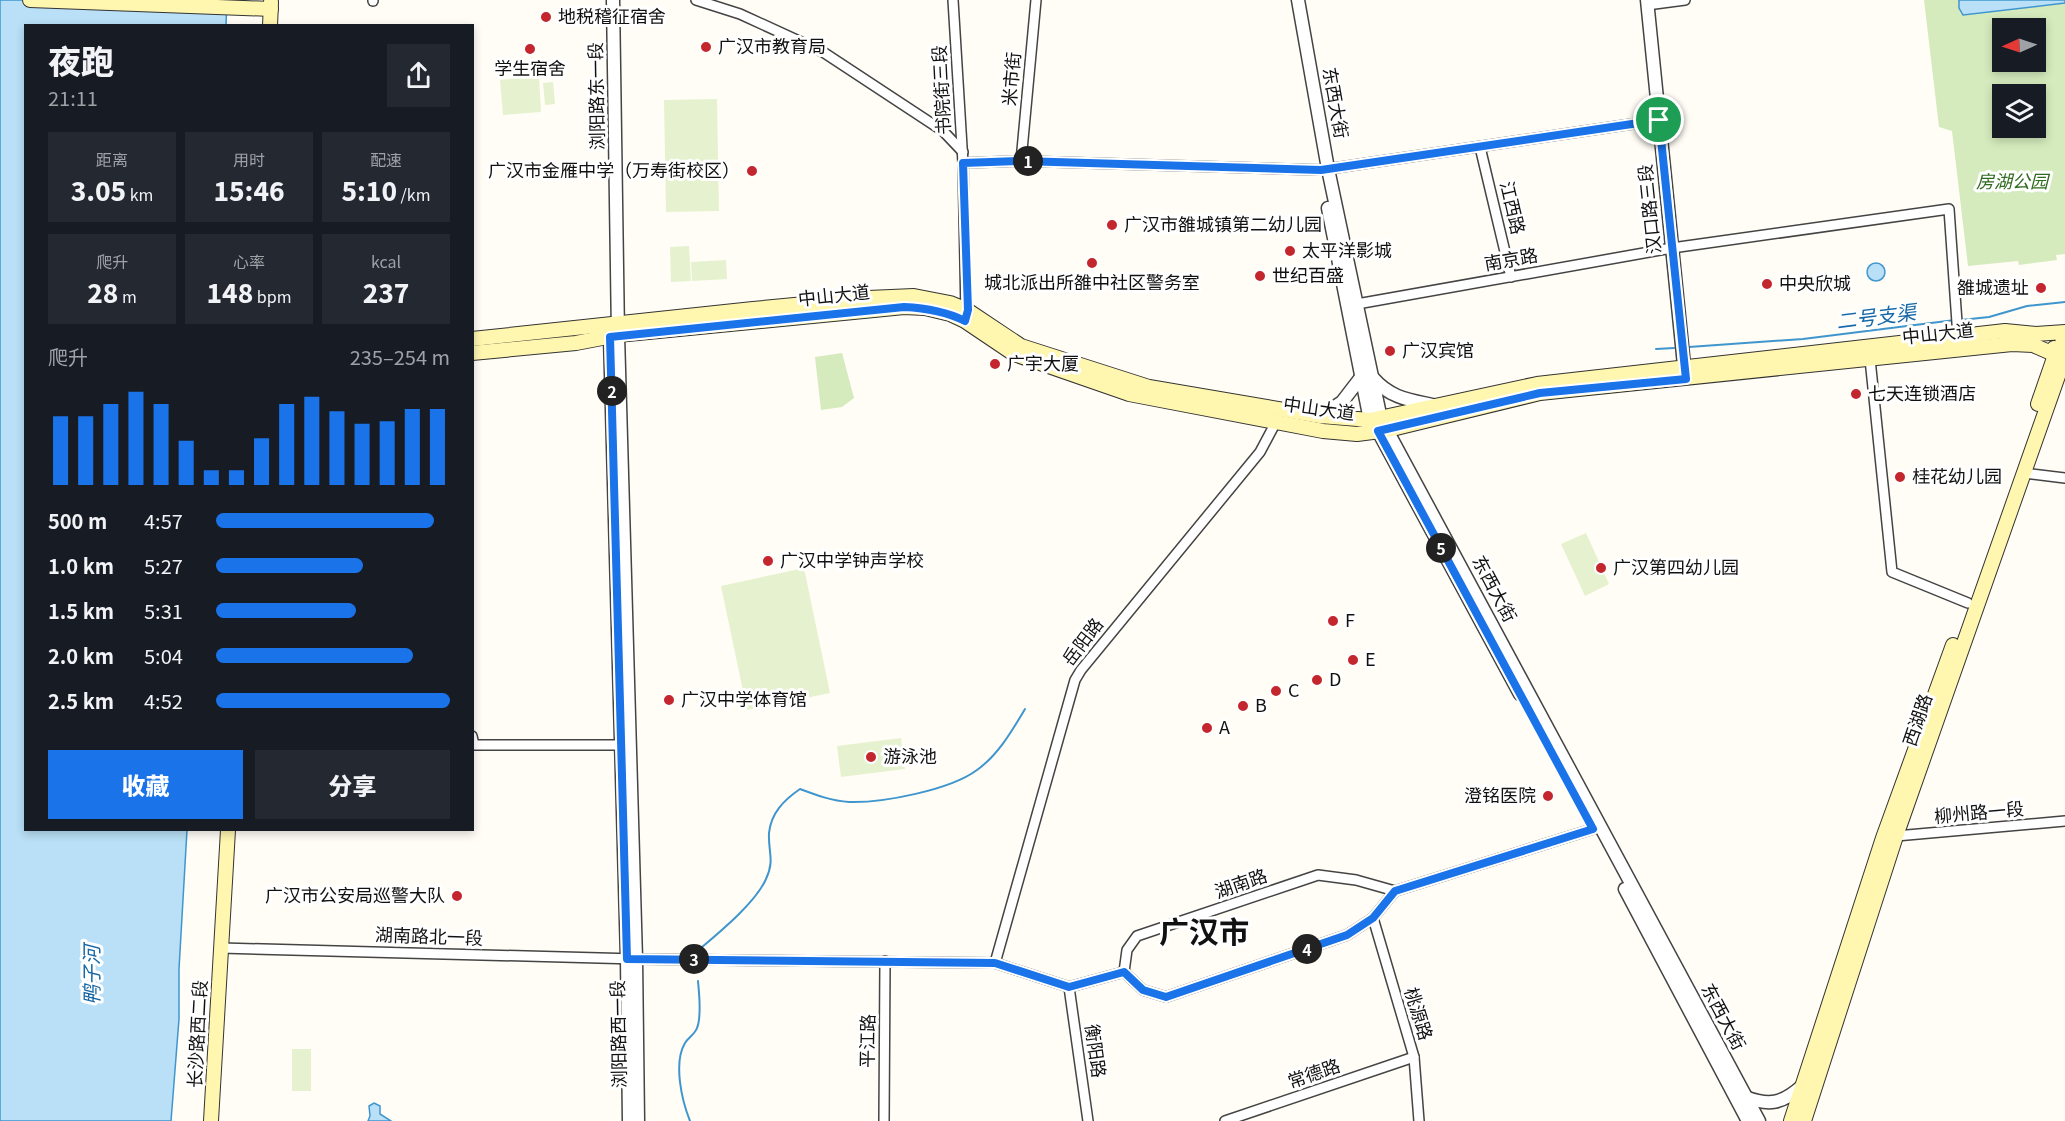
<!DOCTYPE html>
<html lang="zh">
<head>
<meta charset="utf-8">
<style>
  body { margin:0; font-family:Georgia,"Noto Sans SC",serif; background:#242831; color:#f1f3f6; height:100vh; display:flex; flex-direction:column; font-size:22px; white-space:nowrap }
  * { box-sizing:border-box; margin:0 }
  p { font-size:20px; color:#9ea1a6 }
  .icon { flex:none; width:33px; height:33px; fill:none; stroke:currentColor; stroke-width:2; stroke-linecap:round; stroke-linejoin:round }
  .map { position:relative; flex:1; overflow:hidden }
  .sheet { position:absolute; left:24px; top:24px; width:450px; height:807px; display:flex; flex-direction:column; background:#171b24; border-radius:0px; box-shadow:0 3px 9px #0003 }
  .sheet>* { flex:none }
  .needle { width:39px; rotate:267deg }
  .fabs { position:absolute; left:1992px; top:18px; display:grid; gap:12px }
  .fabs a { display:grid; place-items:center; width:54px; height:54px; border-radius:0px; background:#171b24; box-shadow:0 3px 9px #0003; font-size:30px }
  .pin { position:absolute; display:grid; place-items:center; width:51px; height:51px; color:#fff; margin:-26px; border:3px solid #fff; border-radius:50%; box-shadow:0 2px 6px #0007 }
  .km { position:absolute; width:30px; height:30px; margin:-15px; border-radius:50%; background:#222; color:#fff; font-size:16px; line-height:30px; text-align:center }
  .round { display:grid; place-items:center; flex:none; width:63px; height:63px; border-radius:0px; background:#242831 }
  .overview { display:flex; align-items:center; justify-content:space-between; height:102px; padding:0 24px }
  h1 { font-size:33px; font-weight:800; line-height:45px }
  .stats { display:grid; grid-template-columns:repeat(3,1fr); gap:9px; height:102px; padding:6px 24px }
  .stats div { display:grid; align-content:center; border-radius:0px; background:#242831; text-align:center }
  .stats b { font-size:26px; font-weight:800 }
  .stats small { font-size:16px; font-weight:400 }
  .stats p { font-size:16px }
  .chart { height:168px; padding:12px 24px }
  .chart p { display:flex; justify-content:space-between }
  .chart svg { width:100%; height:108px; margin-top:6px; stroke:#1a73e8; stroke-width:6 }
  .action { display:flex; gap:12px; margin-top:auto; padding:12px 24px }
  .action a { flex:1; height:69px; border-radius:0px; background:#1a73e8; color:#fff; font-size:24px; font-weight:800; line-height:69px; text-align:center }
  .action a+a { background:#242831; color:#f1f3f6 }
  ul { padding:0 24px; list-style:none; font-size:20px }
  li { display:grid; grid-template-columns:96px 72px 1fr; align-items:center; height:45px }
  li i { height:15px; border-radius:8px; background:#1a73e8 }
  .map>svg:first-child { display:block }
</style>
</head>
<body>
<div class="map">
<svg width="2065" height="1121" viewBox="0 0 2065 1121">
  <rect width="100%" height="100%" fill="#fffdf5"/>
  <!-- green -->
  <g fill="#d5ebbd" fill-rule="evenodd">
    <path d="M 1924,0 L 2065,0 L 2065,254 L 2056,255 L 2057,260 L 2019,265 L 2018,261 L 1968,266 L 1952,131 L 1939,127 ZM 2002,28 L 2036,28 L 2036,62 L 2002,62 ZM 2002,94 L 2036,94 L 2036,128 L 2002,128 Z"/>
    <path d="M 842,353 L 854,398 L 842,407 L 821,410 L 815,357 Z"/>
  </g>
  <!-- pitch -->
  <g fill="#e6f2cf">
    <path d="M 539,76 L 541,112 L 503,115 L 500,80 Z"/>
    <path d="M 553,82 L 555,104 L 545,105 L 543,83 Z"/>
    <path d="M 717,99 L 719,211 L 666,212 L 664,100 Z"/>
    <path d="M 689,246 L 691,281 L 671,282 L 670,247 Z"/>
    <path d="M 726,260 L 727,279 L 692,281 L 691,262 Z"/>
    <path d="M 1586,533 L 1609,584 L 1585,596 L 1561,544 Z"/>
    <path d="M 804,568 L 830,693 L 747,710 L 721,586 Z"/>
    <path d="M 901,738 L 905,769 L 841,777 L 837,746 Z"/>
    <rect x="292" y="1049" width="19" height="42"/>
  </g>
  <!-- water -->
  <g fill="#b9e0f7" stroke="#3f96cf" stroke-width="1.5">
    <path d="M 0,0 L 227,0 L 226,25 L 26,26 L 26,830 L 187,830 L 179,969 L 179,1019 L 171,1121 L 0,1121 Z"/>
    <path d="M 1959,0 L 2065,0 L 2065,3 L 1963,15 L 1959,8 Z"/>
    <circle cx="1876" cy="272" r="9"/>
    <path d="M 374,1103 L 380,1106 L 380,1114 L 391,1121 L 368,1121 L 370,1116 L 369,1106 Z"/>
  </g>
  <g fill="none" stroke-linecap="round" stroke-linejoin="round">
    <!-- stream -->
    <g stroke="#3f96cf" stroke-width="2">
      <path d="M 1961,320 L 1989,317 L 2027,306 L 2065,302"/>
      <path d="M 1689,347 L 1803,339 L 1955,320"/>
      <path d="M 1656,349 L 1674,348"/>
      <path d="M 695,953 C 716,935 755,904 766,879 C 775,860 768,852 769,833 C 771,813 784,800 800,789 C 816,795 832,801 849,802 C 883,803 950,790 977,770 C 998,755 1012,731 1025,709"/>
      <path d="M 690,1121 C 682,1101 673,1063 685,1043 C 688,1038 695,1034 697,1028 C 702,1016 699,993 698,981"/>
    </g>
    <defs>
      <g id="minor">
        <path d="M 696,0 L 740,14 L 823,52 L 943,131 L 963,152"/>
        <path d="M 953,0 L 963,163 L 966,315"/>
        <path d="M 373,1 L 373,0"/>
        <path d="M 1647,5 L 1685,0"/>
        <path d="M 1480,147 L 1511,277"/>
        <path d="M 1021,161 L 1036,0"/>
        <path d="M 963,163 L 1021,161 L 1321,170 L 1659,120"/>
        <path d="M 1357,304 L 1672,248 L 1949,209 L 1958,337"/>
        <path d="M 1870,359 L 1892,572 L 1968,603"/>
        <path d="M 2024,473 L 2065,478"/>
        <path d="M 472,736 L 474,745 L 627,745"/>
        <path d="M 1896,836 L 2065,821"/>
        <path d="M 1373,918 L 1414,1057 L 1419,1121"/>
        <path d="M 221,948 L 636,959 L 995,963 L 1069,987 L 1124,972 L 1127,950 L 1137,936 L 1318,875 L 1356,880 L 1395,891 L 1593,829"/>
        <path d="M 995,963 L 1075,680 L 1081,670 L 1260,452 L 1276,422"/>
        <path d="M 1124,972 L 1143,990 L 1166,997 L 1347,935 L 1373,918 L 1395,891"/>
        <path d="M 1069,987 L 1088,1121"/>
        <path d="M 884,1121 L 885,961"/>
        <path d="M 1225,1121 L 1414,1057"/>
      </g>
      <g id="tertiary">
        <path d="M 613,0 L 618,335 L 636,959 L 638,1121"/>
        <path d="M 1298,0 L 1328,169 L 1381,419 L 1759,1121"/>
        <path d="M 1647,0 L 1685,375"/>
        <path d="M 1328,208 L 1370,420 L 1378,431 L 1520,694"/>
        <path d="M 610,337 L 627,959 L 629,1121"/>
        <path d="M 1373,378 C 1391,399 1411,400 1437,406"/>
        <path d="M 1320,416 L 1342,402 L 1362,376"/>
        <path d="M 1625,889 L 1748,1121"/>
        <path d="M 1745,1097 C 1769,1106 1782,1104 1802,1086"/>
      </g>
      <g id="secondary">
        <path d="M 30,0 L 271,9"/>
        <path d="M 270,26 L 271,2"/>
        <path d="M 472,339 L 753,309 L 868,298 L 914,296 L 950,303 L 967,310 L 1021,346 L 1149,387 L 1320,416 L 1370,420 L 1537,384 L 2005,331 L 2036,334 L 2065,332"/>
        <path d="M 472,353 L 576,343 L 618,335 L 874,310 L 904,307 L 925,308 L 950,314 L 965,321 L 1014,354 L 1129,394 L 1323,431 L 1357,434 L 1388,430 L 1540,393 L 2012,344 L 2033,345 L 2065,359"/>
        <path d="M 2038,404 L 2055,355 L 2054,348"/>
        <path d="M 211,1121 L 228,830"/>
        <path d="M 1791,1121 L 1883,838 L 1953,645"/>
        <path d="M 1804,1121 L 1896,836 L 2064,359 L 2062,333"/>
      </g>
    </defs>
    <!-- minor casing -->
    <use href="#minor" stroke="#444" stroke-width="12"/>
    <!-- tertiary casing -->
    <use href="#tertiary" stroke="#444" stroke-width="15"/>
    <!-- secondary casing -->
    <use href="#secondary" stroke="#333" stroke-width="16"/>
    <!-- minor -->
    <use href="#minor" stroke="#fff" stroke-width="9"/>
    <!-- tertiary -->
    <use href="#tertiary" stroke="#fff" stroke-width="12"/>
    <!-- secondary -->
    <use href="#secondary" stroke="#fff6b0" stroke-width="14"/>
  </g>
  <g fill="none" stroke-linecap="round" stroke-linejoin="round">
    <defs>
      <path id="route" d="M 1659,120 L 1686,379 L 1540,393 L 1378,431 L 1593,829 L 1395,891 L 1373,918 L 1347,935 L 1166,997 L 1143,990 L 1124,972 L 1069,987 L 995,963 L 627,959 L 610,337 L 904,307 C 926,308 945,311 965,321 L 968,310 L 963,163 L 1021,161 L 1321,170 Z"/>
    </defs>
    <!-- route casing -->
    <use href="#route" stroke="#fff" stroke-width="12"/>
    <!-- route -->
    <use href="#route" stroke="#1a73e8" stroke-width="8"/>
  </g>
  <!-- markers -->
  <g fill="#c4262e" stroke="#fff" stroke-width="2">
    <circle cx="546" cy="17" r="6"/>
    <circle cx="706" cy="47" r="6"/>
    <circle cx="530" cy="49" r="6"/>
    <circle cx="752" cy="171" r="6"/>
    <circle cx="1112" cy="225" r="6"/>
    <circle cx="1290" cy="251" r="6"/>
    <circle cx="1092" cy="263" r="6"/>
    <circle cx="1260" cy="276" r="6"/>
    <circle cx="1767" cy="284" r="6"/>
    <circle cx="2041" cy="288" r="6"/>
    <circle cx="1390" cy="351" r="6"/>
    <circle cx="995" cy="364" r="6"/>
    <circle cx="1856" cy="394" r="6"/>
    <circle cx="1900" cy="477" r="6"/>
    <circle cx="768" cy="561" r="6"/>
    <circle cx="1601" cy="568" r="6"/>
    <circle cx="1333" cy="621" r="6"/>
    <circle cx="1353" cy="660" r="6"/>
    <circle cx="1317" cy="680" r="6"/>
    <circle cx="1276" cy="691" r="6"/>
    <circle cx="669" cy="700" r="6"/>
    <circle cx="1243" cy="706" r="6"/>
    <circle cx="1207" cy="728" r="6"/>
    <circle cx="871" cy="757" r="6"/>
    <circle cx="1548" cy="796" r="6"/>
    <circle cx="457" cy="896" r="6"/>
  </g>
  <g text-anchor="middle" stroke-width="6" stroke-linejoin="round" paint-order="stroke">
    <!-- poi labels -->
    <g font-size="18" fill="#111" stroke="#fff" text-anchor="start">
      <text x="558" y="23">地税稽征宿舍</text>
      <text x="718" y="53">广汉市教育局</text>
      <text x="530" y="75" text-anchor="middle">学生宿舍</text>
      <text x="740" y="177" text-anchor="end">广汉市金雁中学（万寿街校区）</text>
      <text x="1124" y="231">广汉市雒城镇第二幼儿园</text>
      <text x="1302" y="257">太平洋影城</text>
      <text x="1272" y="282">世纪百盛</text>
      <text x="1092" y="289" text-anchor="middle">城北派出所雒中社区警务室</text>
      <text x="1779" y="290">中央欣城</text>
      <text x="2029" y="294" text-anchor="end">雒城遗址</text>
      <text x="1402" y="357">广汉宾馆</text>
      <text x="1007" y="370">广宇大厦</text>
      <text x="1868" y="400">七天连锁酒店</text>
      <text x="1912" y="483">桂花幼儿园</text>
      <text x="780" y="567">广汉中学钟声学校</text>
      <text x="1613" y="574">广汉第四幼儿园</text>
      <text x="1345" y="627">F</text>
      <text x="1365" y="666">E</text>
      <text x="1329" y="686">D</text>
      <text x="1288" y="697">C</text>
      <text x="681" y="706">广汉中学体育馆</text>
      <text x="1255" y="712">B</text>
      <text x="1219" y="734">A</text>
      <text x="883" y="763">游泳池</text>
      <text x="1536" y="802" text-anchor="end">澄铭医院</text>
      <text x="445" y="902" text-anchor="end">广汉市公安局巡警大队</text>
    </g>
    <!-- street labels -->
    <g font-size="18" fill="#111" stroke="#fff">
      <text transform="translate(1012 79) rotate(-85)" y="6">米市街</text>
      <text transform="translate(942 90) rotate(-93)" y="6">书院街三段</text>
      <text transform="translate(597 96) rotate(-91)" y="6">浏阳路东一段</text>
      <text transform="translate(1335 103) rotate(80)" y="6">东西大街</text>
      <text transform="translate(1512 208) rotate(77)" y="6">江西路</text>
      <text transform="translate(1650 209) rotate(-96)" y="6">汉口路三段</text>
      <text transform="translate(1511 260) rotate(-10)" y="6">南京路</text>
      <text transform="translate(834 296) rotate(-6)" y="6">中山大道</text>
      <text transform="translate(1938 334) rotate(-6)" y="6">中山大道</text>
      <text transform="translate(1319 409) rotate(8)" y="6">中山大道</text>
      <text transform="translate(1494 589) rotate(62)" y="6">东西大街</text>
      <text transform="translate(1083 642) rotate(-53)" y="6">岳阳路</text>
      <text transform="translate(1918 720) rotate(-71)" y="6">西湖路</text>
      <text transform="translate(1979 813) rotate(-5)" y="6">柳州路一段</text>
      <text transform="translate(1241 884) rotate(-19)" y="6">湖南路</text>
      <text transform="translate(429 937) rotate(2)" y="6">湖南路北一段</text>
      <text transform="translate(1418 1014) rotate(73)" y="6">桃源路</text>
      <text transform="translate(1723 1017) rotate(62)" y="6">东西大街</text>
      <text transform="translate(198 1034) rotate(-87)" y="6">长沙路西二段</text>
      <text transform="translate(619 1034) rotate(-91)" y="6">浏阳路西一段</text>
      <text transform="translate(868 1041) rotate(-89)" y="6">平江路</text>
      <text transform="translate(1095 1051) rotate(82)" y="6">衡阳路</text>
      <text transform="translate(1314 1074) rotate(-19)" y="6">常德路</text>
    </g>
    <!-- park labels -->
    <g font-size="18" font-style="italic" fill="#2f6b1f" stroke="#fff">
      <text x="2012" y="188">房湖公园</text>
    </g>
    <!-- water labels -->
    <g font-size="20" font-style="italic" fill="#1768a6" stroke="#fff">
      <text transform="translate(1876 317) rotate(-7)" y="7">二号支渠</text>
      <text transform="translate(92 975) rotate(-90)" y="7">鸭子河</text>
    </g>
    <!-- town labels -->
    <g font-size="30" font-weight="bold" fill="#111" stroke="#fff">
      <text x="1204" y="943">广汉市</text>
    </g>
  </g>
</svg>
<div class="fabs">
<a><svg class="needle" viewBox="-14 -14 28 28"><path d="M0-13l5 13h-10z" fill="#e53935"/><path d="M0 13l5-13h-10z" fill="#9ea1a6"/></svg></a>
<a><svg class="icon" aria-label="layers" viewBox="0 0 24 24"><path d="M12 4l9 5-9 5-9-5zM3 14l9 5 9-5"/></svg></a>
</div>
<div class="pin" style="left:1659px;top:120px;background:#1e9e55"><svg class="icon" aria-label="arrive" viewBox="0 0 24 24"><path d="M6 21V4h12l-3 4 3 4H6"/></svg></div>
<b class="km" style="left:1028px;top:161px">1</b>
<b class="km" style="left:612px;top:391px">2</b>
<b class="km" style="left:694px;top:959px">3</b>
<b class="km" style="left:1307px;top:949px">4</b>
<b class="km" style="left:1441px;top:548px">5</b>
<section class="sheet">
<div class="overview"><div><h1>夜跑</h1><p>21:11</p></div><a class="round"><svg class="icon" aria-label="share" viewBox="0 0 24 24"><path d="M12 15V3M7 8l5-5 5 5M5 13v7h14v-7"/></svg></a></div>
<div class="stats">
<div><p>距离</p><b>3.05<small> km</small></b></div>
<div><p>用时</p><b>15:46</b></div>
<div><p>配速</p><b>5:10<small> /km</small></b></div>
</div>
<div class="stats">
<div><p>爬升</p><b>28<small> m</small></b></div>
<div><p>心率</p><b>148<small> bpm</small></b></div>
<div><p>kcal</p><b>237</b></div>
</div>
<div class="chart"><p><span>爬升</span>235–254 m</p>
<svg viewBox="0 0 160 44" preserveAspectRatio="none"><path d="M5 44V16M15 44V16M25 44V11M35 44V6M45 44V11M55 44V26M65 44V38M75 44V38M85 44V25M95 44V11M105 44V8M115 44V14M125 44V19M135 44V18M145 44V13M155 44V13"/></svg>
</div>
<ul>
<li><b>500 m</b>4:57<i style="width:93%"></i></li>
<li><b>1.0 km</b>5:27<i style="width:63%"></i></li>
<li><b>1.5 km</b>5:31<i style="width:60%"></i></li>
<li><b>2.0 km</b>5:04<i style="width:84%"></i></li>
<li><b>2.5 km</b>4:52<i style="width:100%"></i></li>
</ul>
<div class="action"><a>收藏</a><a>分享</a></div>
</section>
</div>
</body>
</html>
